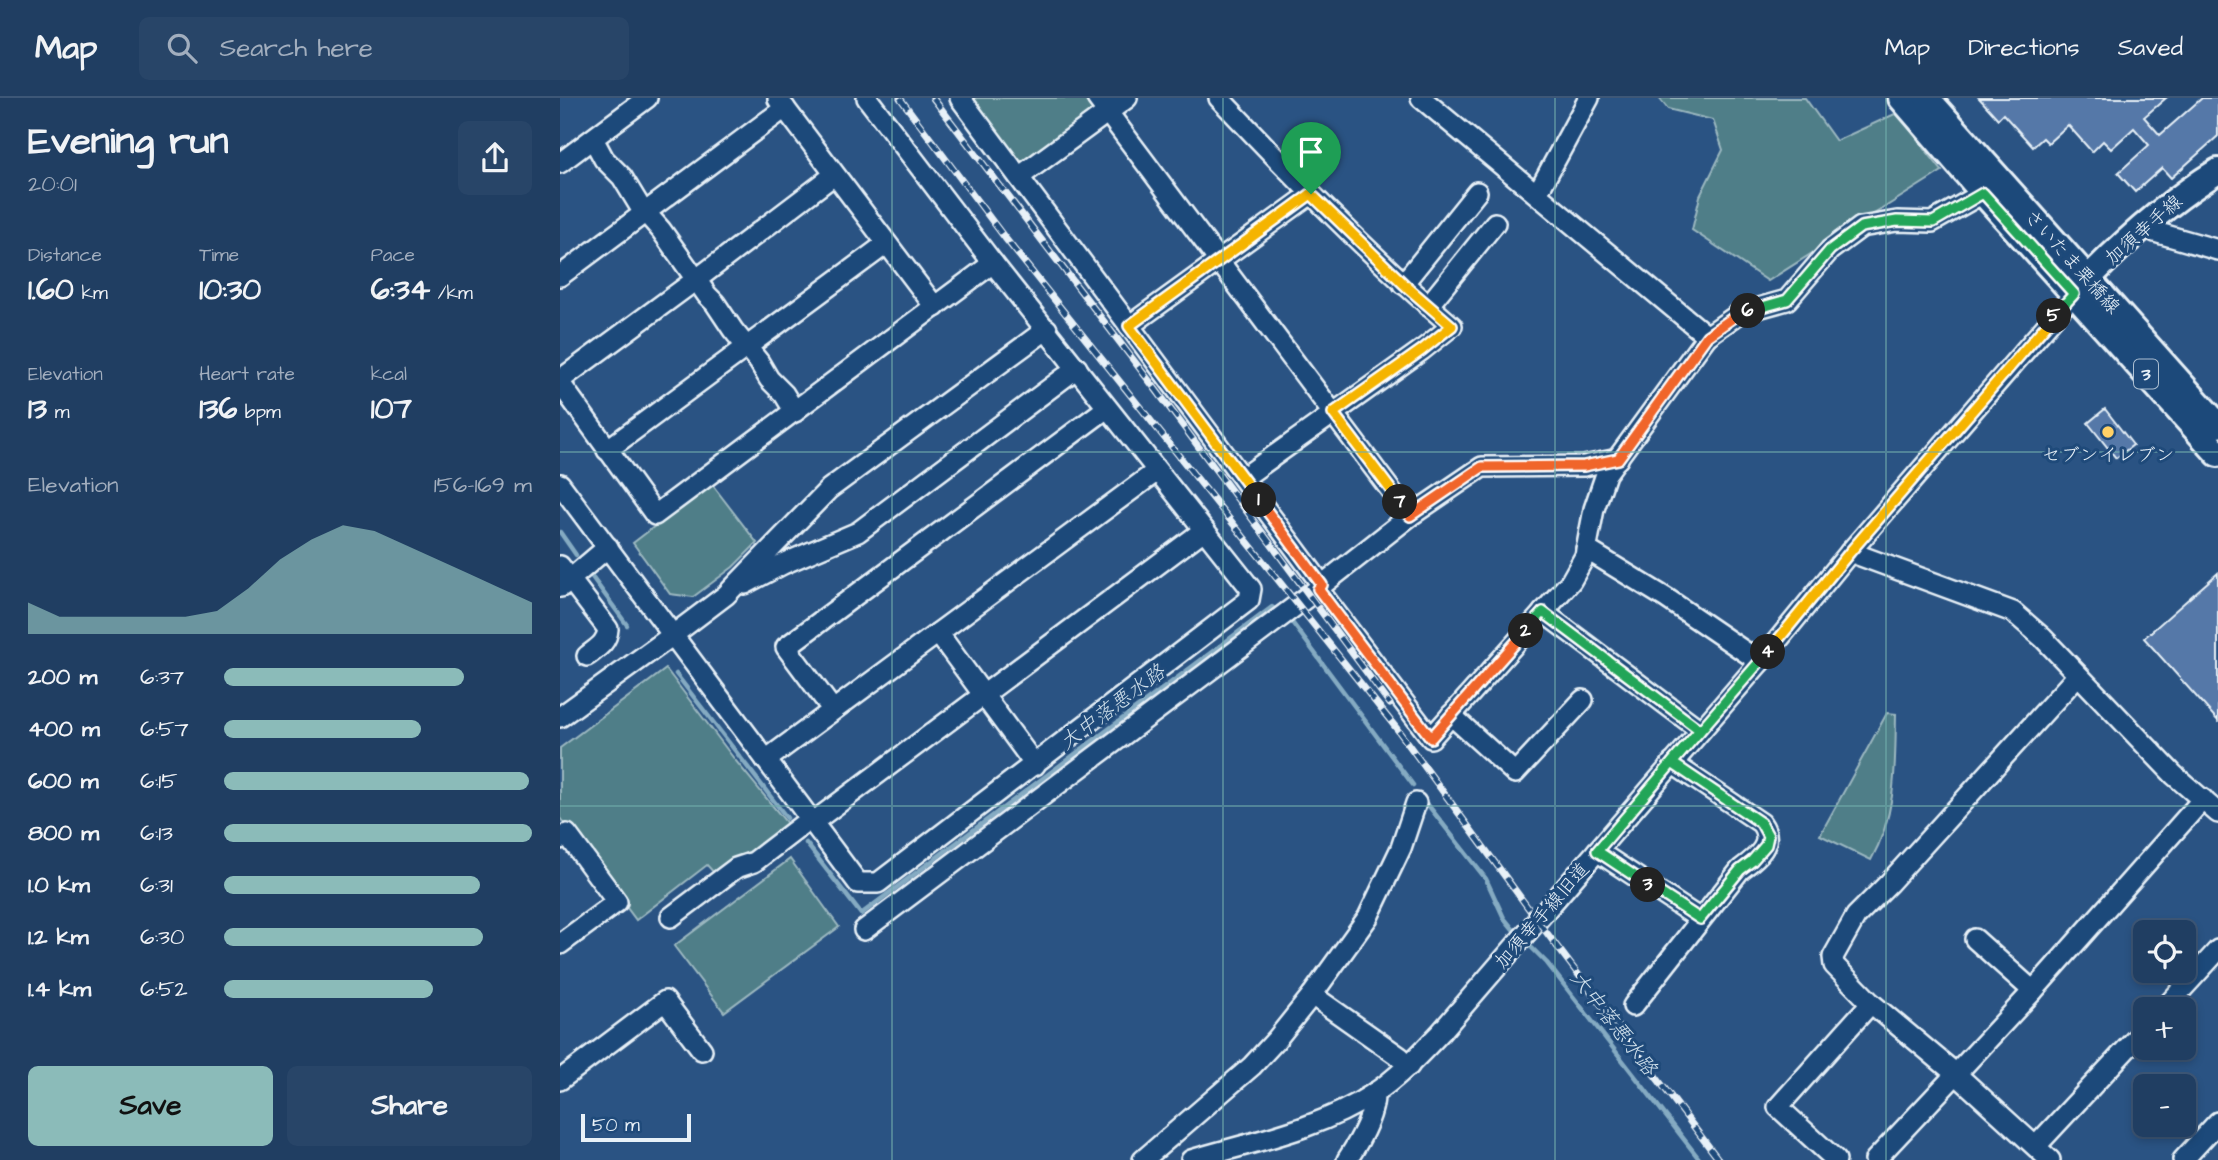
<!DOCTYPE html>
<html lang="en">
<head>
<meta charset="utf-8">
<style>
  body { margin:0; font-family:"Architects Daughter","Klee One",sans-serif; background:#284568; color:#f1f3f6; height:100vh; display:flex; flex-direction:column; font-size:26px; white-space:nowrap }
  * { box-sizing:border-box; margin:0 }
  p { font-size:23px; color:#a2aebe }
  .icon { flex:none; width:38px; height:38px; fill:none; stroke:currentColor; stroke-width:2; stroke-linecap:round; stroke-linejoin:round }
  .map { position:relative; flex:1; overflow:hidden }
  .drawer { display:flex; flex-direction:column; background:#203e62; width:560px }
  .drawer>* { flex:none }
  .buttons { position:absolute; left:1573px; top:822px; display:grid; gap:14px }
  .buttons a { display:grid; place-items:center; width:63px; height:63px; border-radius:10px; background:#203e62; box-shadow:0 4px 10px #0003,0 0 0 2px #3d5777; font-size:35px }
  .scale { position:absolute; left:21px; bottom:18px; width:110px; box-sizing:border-box; padding-left:7px; border:4px solid #e8f1f8; border-top:0; font-size:19px; line-height:24px; white-space:nowrap; color:#e8f1f8; -webkit-text-stroke:5px #1f4a7a; paint-order:stroke }
  .pin { position:absolute; display:grid; place-items:center; width:60px; height:60px; color:#fff; margin:-72px -30px; border-radius:50% 50% 50% 0; rotate:-45deg; box-shadow:0 0 7px #0007 }
  .pin .icon { rotate:45deg }
  .km { position:absolute; width:35px; height:35px; margin:-18px; border-radius:50%; background:#222; color:#fff; font-size:19px; line-height:35px; text-align:center }
  .round { display:grid; place-items:center; flex:none; width:74px; height:74px; border-radius:10px; background:#284568 }
  .headline { display:flex; align-items:center; justify-content:space-between; height:119px; padding:0 28px }
  h1 { font-size:38px; font-weight:700; line-height:52px }
  .figures { display:grid; grid-template-columns:repeat(3,1fr); gap:10px; height:119px; padding:7px 28px }
  .figures div { display:grid; align-content:center }
  .figures b { font-size:30px; font-weight:700 }
  .figures small { font-size:19px; font-weight:400 }
  .figures p { font-size:19px }
  .chart { height:196px; padding:14px 28px }
  .chart p { display:flex; justify-content:space-between }
  .chart svg { width:100%; height:126px; margin-top:7px; fill:#8bbbb9; opacity:.7 }
  .cta { display:flex; gap:14px; margin-top:auto; padding:14px 28px }
  .cta a { flex:1; height:80px; border-radius:10px; background:#8bbbb9; color:#111; font-size:28px; font-weight:700; line-height:80px; text-align:center }
  .cta a+a { background:#284568; color:#f1f3f6 }
  ul { padding:0 28px; list-style:none; font-size:23px }
  li { display:grid; grid-template-columns:112px 84px 1fr; align-items:center; height:52px }
  li i { height:18px; border-radius:9px; background:#8bbbb9 }
  header { display:flex; align-items:center; gap:42px; box-sizing:border-box; height:98px; padding:0 35px; background:#203e62; border-bottom:2px solid #3d5777 }
  header strong { font-size:33px }
  nav { display:flex; gap:38px; margin-inline-start:auto; font-size:24px }
  .search { width:490px; height:63px; background:#284568; display:flex; align-items:center; gap:18px; box-sizing:border-box; padding:0 24px; border-radius:10px; color:#a2aebe; font-size:26px }
  main { display:flex; flex:1; min-height:0 }
  .map>svg:first-child { display:block }
</style>
</head>
<body>
<header>
<strong>Map</strong>
<div class="search"><svg class="icon" aria-label="search" viewBox="0 0 24 24"><circle cx="10" cy="10" r="6"/><path d="M15 15l6 6"/></svg>Search here</div>
<nav><a>Map</a><a>Directions</a><a>Saved</a></nav>
</header>
<main>
<section class="drawer">
<div class="headline"><div><h1>Evening run</h1><p>20:01</p></div><a class="round"><svg class="icon" aria-label="share" viewBox="0 0 24 24"><path d="M12 15V3M7 8l5-5 5 5M5 13v7h14v-7"/></svg></a></div>
<div class="figures">
<div><p>Distance</p><b>1.60<small> km</small></b></div>
<div><p>Time</p><b>10:30</b></div>
<div><p>Pace</p><b>6:34<small> /km</small></b></div>
</div>
<div class="figures">
<div><p>Elevation</p><b>13<small> m</small></b></div>
<div><p>Heart rate</p><b>136<small> bpm</small></b></div>
<div><p>kcal</p><b>107</b></div>
</div>
<div class="chart"><p><span>Elevation</span>156–169 m</p>
<svg viewBox="0 0 160 44" preserveAspectRatio="none"><path d="M0 44V33L10 38L20 38L30 38L40 38L50 38L60 36L70 28L80 18L90 11L100 6L110 8L120 13L130 18L140 23L150 28L160 33V44z"/></svg>
</div>
<ul>
<li><b>200 m</b>6:37<i style="width:78%"></i></li>
<li><b>400 m</b>6:57<i style="width:64%"></i></li>
<li><b>600 m</b>6:15<i style="width:99%"></i></li>
<li><b>800 m</b>6:13<i style="width:100%"></i></li>
<li><b>1.0 km</b>6:31<i style="width:83%"></i></li>
<li><b>1.2 km</b>6:30<i style="width:84%"></i></li>
<li><b>1.4 km</b>6:52<i style="width:68%"></i></li>
</ul>
<div class="cta"><a>Save</a><a>Share</a></div>
</section>
<div class="map">
<svg width="1658" height="1062" viewBox="0 0 1658 1062">
  <rect width="100%" height="100%" fill="#2a5383"/>
  <filter id="ink" filterUnits="userSpaceOnUse"><feTurbulence type="fractalNoise" baseFrequency=".0143" numOctaves="2"/><feDisplacementMap in="SourceGraphic" scale="14" xChannelSelector="R" yChannelSelector="G"/><feConvolveMatrix kernelMatrix="1 2 1 2 8 2 1 2 1" color-interpolation-filters="sRGB"/></filter>
  <g filter="url(#ink)">
    <!-- green -->
    <g fill="#4f7e88" stroke="#9cb8c0" stroke-width="2">
      <path d="M 410,0 L 529,0 L 536,10 L 535,18 L 460,67 Z"/>
      <path d="M 1099,0 L 1245,0 L 1276,43 L 1337,15 L 1382,73 L 1208,183 L 1132,132 L 1140,98 L 1163,52 L 1153,22 L 1108,11 Z"/>
      <path d="M 151,385 L 197,445 L 173,469 L 133,499 L 110,496 L 73,445 Z"/>
      <path d="M 106,571 L 175,662 L 230,729 L 156,777 L 147,767 L 76,822 L 0,720 L 0,650 Z"/>
      <path d="M 1327,615 L 1336,616 C 1335,669 1337,715 1311,762 L 1260,737 Z"/>
      <path d="M 230,761 L 279,829 L 164,914 L 114,848 Z"/>
    </g>
    <g fill="none" stroke-linecap="round" stroke-linejoin="round">
      <!-- stream -->
      <g stroke="#85abc2" stroke-width="4.5">
        <path d="M 0,434 L 16,457"/>
        <path d="M 32,479 L 67,527"/>
        <path d="M 728,519 L 853,687"/>
        <path d="M 116,576 L 227,720"/>
        <path d="M 868,707 L 926,781 L 944,820 L 957,836"/>
        <path d="M 246,745 L 301,816 L 712,509 L 717,513"/>
        <path d="M 966,844 L 987,865 L 1140,1062"/>
      </g>
    </g>
    <!-- building -->
    <g fill="#5478a8" stroke="#e8f1f8" stroke-width="2">
      <path d="M 1419,0 L 1606,0 L 1584,19 L 1600,37 L 1642,0 L 1658,0 L 1658,38 L 1611,80 L 1602,70 L 1575,94 L 1558,75 L 1589,47 L 1574,30 L 1551,51 L 1543,43 L 1532,54 L 1508,27 L 1488,45 L 1483,40 L 1473,49 L 1443,16 L 1438,21 Z"/>
      <path d="M 1545,311 L 1573,347 L 1556,360 L 1528,325 Z"/>
      <path d="M 1658,475 L 1658,623 L 1584,540 Z"/>
    </g>
    <g fill="none" stroke-linecap="round" stroke-linejoin="round">
      <defs>
        <g id="minor">
          <path d="M 400,0 L 762,487 L 850,418 L 922,369 L 1024,368 L 1058,361"/>
          <path d="M 537,0 L 850,418"/>
          <path d="M 659,0 C 734,79 809,157 892,228 L 862,252 L 683,380"/>
          <path d="M 861,0 L 1147,238"/>
          <path d="M 218,1 L 375,209"/>
          <path d="M 37,48 L 44,61 L 62,79 L 79,107 L 101,132 L 147,197 L 155,205 L 173,232 L 199,264 L 209,281 L 224,296 L 235,314"/>
          <path d="M 0,65 L 87,0"/>
          <path d="M 459,79 L 567,0"/>
          <path d="M 977,96 L 1029,0"/>
          <path d="M 1586,125 L 1595,134 L 1658,152"/>
          <path d="M 0,178 L 225,10"/>
          <path d="M 843,186 L 917,94"/>
          <path d="M 868,208 L 935,125"/>
          <path d="M 569,228 L 751,96"/>
          <path d="M 0,282 L 137,181 L 274,77"/>
          <path d="M 0,285 L 95,417 L 433,165"/>
          <path d="M 47,352 L 326,146"/>
          <path d="M 0,386 L 298,785 L 318,785 L 689,502 L 691,491 L 433,165 L 307,0"/>
          <path d="M 1026,451 L 1106,500 L 1200,564"/>
          <path d="M 1290,454 L 1453,514 L 1483,540 L 1614,677 L 1658,715"/>
          <path d="M 0,468 L 48,531 C 47,545 37,550 27,558"/>
          <path d="M 185,486 L 223,466 L 298,434 L 517,270"/>
          <path d="M 762,487 L 758,491 L 871,640 L 1011,483 L 1025,458 L 1034,411 L 1046,376 L 1147,238 L 1180,215 L 1227,202 L 1270,152 L 1301,129 L 1337,123 L 1372,124 L 1423,95"/>
          <path d="M 1,489 L 48,449"/>
          <path d="M 983,514 L 1140,632"/>
          <path d="M 378,535 L 475,667"/>
          <path d="M 272,611 L 226,549 L 547,310"/>
          <path d="M 891,617 L 955,675 L 1023,602"/>
          <path d="M 0,619 L 113,537 L 166,497 L 269,391 L 487,231"/>
          <path d="M 206,662 L 597,373"/>
          <path d="M 252,725 L 644,432"/>
          <path d="M 0,741 L 7,736 L 57,804 L 0,846"/>
          <path d="M 1037,753 L 1140,821"/>
          <path d="M 111,819 L 176,770 L 194,764 L 250,721"/>
          <path d="M 304,832 L 758,491"/>
          <path d="M 1415,841 L 1473,893"/>
          <path d="M 752,897 L 840,959 L 849,968"/>
          <path d="M 1311,905 L 1274,867 L 1273,859 L 1296,818 L 1329,785 L 1517,578"/>
          <path d="M 1073,908 L 1180,772 C 1196,760 1216,746 1201,725 L 1112,665"/>
          <path d="M 1603,912 L 1658,852"/>
          <path d="M 0,982 L 105,903 L 142,952"/>
          <path d="M 1476,1048 L 1586,930"/>
          <path d="M 583,1062 L 692,968 L 716,942 L 752,897 L 808,819 L 841,750 L 856,705"/>
          <path d="M 631,1062 C 692,1044 760,1031 813,996 C 839,979 860,956 881,934 L 1200,564 L 1290,454 L 1514,196"/>
          <path d="M 787,1062 C 799,1044 815,1017 814,995"/>
          <path d="M 1276,1062 L 1218,1009 L 1311,905 L 1396,976 L 1315,1062"/>
          <path d="M 1490,1062 L 1396,976 L 1473,893 L 1643,701"/>
          <path d="M 1623,1062 L 1658,1024"/>
        </g>
        <g id="major">
          <path d="M 1341,0 L 1423,95 L 1658,356"/>
          <path d="M 1367,0 L 1658,327"/>
          <path d="M 1519,190 C 1561,146 1606,105 1658,73"/>
        </g>
      </defs>
      <!-- minor casing -->
      <use href="#minor" stroke="#e8f1f8" stroke-width="24"/>
      <!-- major casing -->
      <use href="#major" stroke="#e8f1f8" stroke-width="30"/>
      <!-- minor -->
      <use href="#minor" stroke="#1f4a7a" stroke-width="19"/>
      <!-- major -->
      <use href="#major" stroke="#1f4a7a" stroke-width="24"/>
      <defs>
        <g id="rail">
          <path d="M 340,0 L 445,140 L 837,631 L 977,822 L 1159,1062"/>
          <path d="M 373,0 L 597,293 L 830,606"/>
        </g>
      </defs>
      <!-- rail casing -->
      <use href="#rail" stroke="#e8f1f8" stroke-width="7"/>
      <!-- rail -->
      <use href="#rail" stroke="#1f4a7a" stroke-width="4.5" stroke-dasharray="13" stroke-linecap="butt"/>
    </g>
  </g>
  <g fill="none" stroke-linecap="round" stroke-linejoin="round" filter="url(#ink)">
    <defs>
      <path id="split-1" d="M 699,402 L 569,228 L 751,96"/>
      <path id="split-2" d="M 699,402 L 762,487 L 758,491 L 871,640 L 966,533"/>
      <path id="split-3" d="M 966,533 L 983,514 L 1140,632 L 1037,753 L 1088,787"/>
      <path id="split-4" d="M 1088,787 L 1140,821 L 1180,772 L 1192,763 L 1206,747 L 1208,738 L 1201,725 L 1112,665 L 1208,554"/>
      <path id="split-5" d="M 1208,554 L 1290,454 L 1494,218"/>
      <path id="split-6" d="M 1188,213 L 1227,202 L 1270,152 L 1301,129 L 1337,123 L 1373,124 L 1423,95 L 1514,196 L 1494,218"/>
      <path id="split-7" d="M 840,404 L 850,418 L 922,369 L 1024,368 L 1058,361 L 1147,238 L 1180,215 L 1188,213"/>
      <path id="split-8" d="M 751,96 L 847,189 L 892,228 L 862,252 L 773,315 L 840,404"/>
    </defs>
    <!-- split-1 casing -->
    <use href="#split-1" stroke="#fff" stroke-width="14"/>
    <!-- split-2 casing -->
    <use href="#split-2" stroke="#fff" stroke-width="14"/>
    <!-- split-3 casing -->
    <use href="#split-3" stroke="#fff" stroke-width="14"/>
    <!-- split-4 casing -->
    <use href="#split-4" stroke="#fff" stroke-width="14"/>
    <!-- split-5 casing -->
    <use href="#split-5" stroke="#fff" stroke-width="14"/>
    <!-- split-6 casing -->
    <use href="#split-6" stroke="#fff" stroke-width="14"/>
    <!-- split-7 casing -->
    <use href="#split-7" stroke="#fff" stroke-width="14"/>
    <!-- split-8 casing -->
    <use href="#split-8" stroke="#fff" stroke-width="14"/>
    <!-- split-1 -->
    <use href="#split-1" stroke="#f5b400" stroke-width="9"/>
    <!-- split-2 -->
    <use href="#split-2" stroke="#f0652b" stroke-width="9"/>
    <!-- split-3 -->
    <use href="#split-3" stroke="#22a559" stroke-width="9"/>
    <!-- split-4 -->
    <use href="#split-4" stroke="#22a559" stroke-width="9"/>
    <!-- split-5 -->
    <use href="#split-5" stroke="#f5b400" stroke-width="9"/>
    <!-- split-6 -->
    <use href="#split-6" stroke="#22a559" stroke-width="9"/>
    <!-- split-7 -->
    <use href="#split-7" stroke="#f0652b" stroke-width="9"/>
    <!-- split-8 -->
    <use href="#split-8" stroke="#f5b400" stroke-width="9"/>
  </g>
  <!-- grid -->
  <path fill="none" stroke="#71adac" stroke-width="2" stroke-opacity="0.55" d="M 332,0 L 332,1062M 663,0 L 663,1062M 995,0 L 995,1062M 1326,0 L 1326,1062M 0,354 L 1658,354M 0,708 L 1658,708"/>
  <!-- markers -->
  <circle fill="#ffd166" stroke="#1f4a7a" stroke-width="2.5" cx="1548" cy="334" r="7"/>
  <g text-anchor="middle" stroke-width="6" stroke-linejoin="round" paint-order="stroke">
    <!-- shield labels -->
    <rect fill="#1f4a7a" stroke="#acbfd2" stroke-width="2" x="1574" y="261.5" width="24" height="29" rx="5"/>
    <g font-size="18" font-weight="bold" fill="#e8f1f8">
      <text x="1586" y="282">3</text>
    </g>
    <!-- street labels -->
    <g font-size="19" fill="#e8f1f8" stroke="#1f4a7a">
      <text transform="translate(1583 131) rotate(-41)" y="7">加須幸手線</text>
      <text transform="translate(1513 163) rotate(48)" y="7">さいたま栗橋線</text>
      <text transform="translate(981 817) rotate(-49)" y="7">加須幸手線旧道</text>
    </g>
    <!-- poi labels -->
    <g font-size="19" fill="#e8f1f8" stroke="#1f4a7a">
      <text x="1548" y="363">セブンイレブン</text>
    </g>
    <!-- water labels -->
    <g font-size="21" font-style="italic" fill="#cfdfea" stroke="#1f4a7a">
      <text transform="translate(552 609) rotate(-37)" y="7">大中落悪水路</text>
      <text transform="translate(1054 925) rotate(52)" y="7">大中落悪水路</text>
    </g>
  </g>
</svg>
<div class="buttons">
<a><svg class="icon" aria-label="locate" viewBox="0 0 24 24"><circle cx="12" cy="12" r="6"/><path d="M12 2v4M12 18v4M2 12h4M18 12h4"/></svg></a>
<a>+</a>
<a>−</a>
</div>
<div class="scale">50 m</div>
<div class="pin" style="left:751px;top:96px;background:#1e9e55"><svg class="icon" aria-label="arrive" viewBox="0 0 24 24"><path d="M6 21V4h12l-3 4 3 4H6"/></svg></div>
<b class="km" style="left:699px;top:402px">1</b>
<b class="km" style="left:966px;top:533px">2</b>
<b class="km" style="left:1088px;top:787px">3</b>
<b class="km" style="left:1208px;top:554px">4</b>
<b class="km" style="left:1494px;top:218px">5</b>
<b class="km" style="left:1188px;top:213px">6</b>
<b class="km" style="left:840px;top:404px">7</b>
</div>
</main>
</body>
</html>
